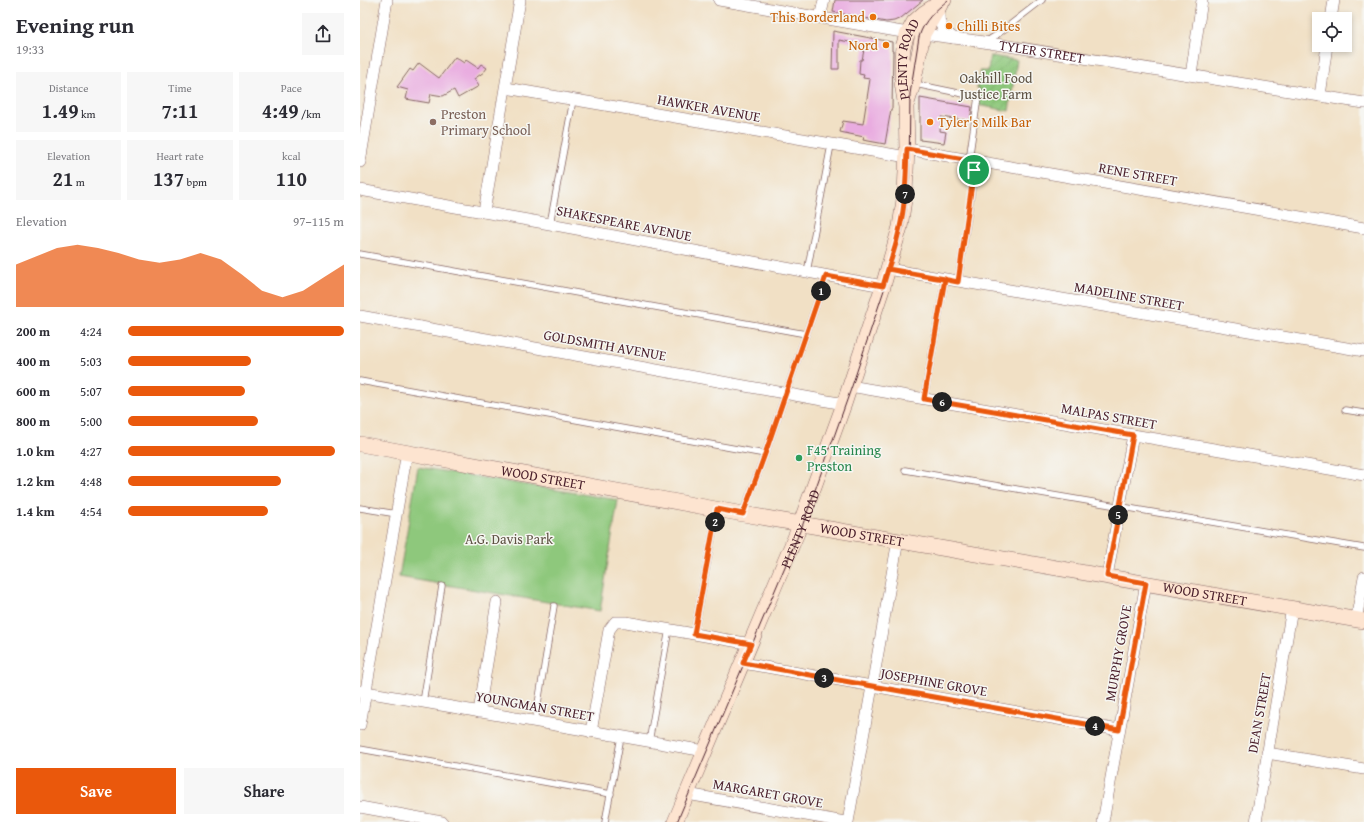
<!DOCTYPE html>
<html lang="en">
<head>
<meta charset="utf-8">
<style>
  body { margin:0; font-family:"Gentium Book Plus",serif; background:#f7f7f7; color:#2b2b33; height:100vh; display:flex; flex-direction:column; font-size:15px; white-space:nowrap }
  * { box-sizing:border-box; margin:0 }
  p { font-size:13px; color:#7c7c81 }
  .icon { flex:none; width:22px; height:22px; fill:none; stroke:currentColor; stroke-width:2; stroke-linecap:round; stroke-linejoin:round }
  .map { position:relative; flex:1; overflow:hidden }
  .sheet { display:flex; flex-direction:column; background:#fff; width:360px }
  .sheet>* { flex:none }
  .tools { position:absolute; left:952px; top:12px; display:grid; gap:8px }
  .tools a { display:grid; place-items:center; width:40px; height:40px; border-radius:0px; background:#fff; box-shadow:0 2px 6px #0003; font-size:20px }
  .pin { position:absolute; display:grid; place-items:center; width:34px; height:34px; color:#fff; margin:-17px; border:2px solid #fff; border-radius:50%; box-shadow:0 1px 4px #0007 }
  .km { position:absolute; width:20px; height:20px; margin:-10px; border-radius:50%; background:#222; color:#fff; font-size:11px; line-height:20px; text-align:center }
  .round { display:grid; place-items:center; flex:none; width:42px; height:42px; border-radius:0px; background:#f7f7f7 }
  .summary { display:flex; align-items:center; justify-content:space-between; height:68px; padding:0 16px }
  h1 { font-size:22px; font-weight:700; line-height:30px }
  .metrics { display:grid; grid-template-columns:repeat(3,1fr); gap:6px; height:68px; padding:4px 16px }
  .metrics div { display:grid; align-content:center; border-radius:0px; background:#f7f7f7; text-align:center }
  .metrics b { font-size:20px; font-weight:700 }
  .metrics small { font-size:11px; font-weight:400 }
  .metrics p { font-size:11px }
  .chart { height:112px; padding:8px 16px }
  .chart p { display:flex; justify-content:space-between }
  .chart svg { width:100%; height:72px; margin-top:4px; fill:#ea580c; opacity:.7 }
  .button { display:flex; gap:8px; margin-top:auto; padding:8px 16px }
  .button a { flex:1; height:46px; border-radius:0px; background:#ea580c; color:#fff; font-size:16px; font-weight:700; line-height:46px; text-align:center }
  .button a+a { background:#f7f7f7; color:#2b2b33 }
  ul { padding:0 16px; list-style:none; font-size:13px }
  li { display:grid; grid-template-columns:64px 48px 1fr; align-items:center; height:30px }
  li i { height:10px; border-radius:5px; background:#ea580c }
  main { display:flex; flex:1; min-height:0 }
  .map>svg:first-child { display:block }
</style>
</head>
<body>
<main>
<section class="sheet">
<div class="summary"><div><h1>Evening run</h1><p>19:33</p></div><a class="round"><svg class="icon" aria-label="share" viewBox="0 0 24 24"><path d="M12 15V3M7 8l5-5 5 5M5 13v7h14v-7"/></svg></a></div>
<div class="metrics">
<div><p>Distance</p><b>1.49<small> km</small></b></div>
<div><p>Time</p><b>7:11</b></div>
<div><p>Pace</p><b>4:49<small> /km</small></b></div>
</div>
<div class="metrics">
<div><p>Elevation</p><b>21<small> m</small></b></div>
<div><p>Heart rate</p><b>137<small> bpm</small></b></div>
<div><p>kcal</p><b>110</b></div>
</div>
<div class="chart"><p><span>Elevation</span>97–115 m</p>
<svg viewBox="0 0 160 44" preserveAspectRatio="none"><path d="M0 44V18L10 13L20 8L30 6L40 8L50 11L60 15L70 17L80 15L90 11L100 15L110 24L120 34L130 38L140 34L150 26L160 18V44z"/></svg>
</div>
<ul>
<li><b>200 m</b>4:24<i style="width:100%"></i></li>
<li><b>400 m</b>5:03<i style="width:57%"></i></li>
<li><b>600 m</b>5:07<i style="width:54%"></i></li>
<li><b>800 m</b>5:00<i style="width:60%"></i></li>
<li><b>1.0 km</b>4:27<i style="width:96%"></i></li>
<li><b>1.2 km</b>4:48<i style="width:71%"></i></li>
<li><b>1.4 km</b>4:54<i style="width:65%"></i></li>
</ul>
<div class="button"><a>Save</a><a>Share</a></div>
</section>
<div class="map">
<svg width="1004" height="822" viewBox="0 0 1004 822">
  <defs>
    <pattern id="garden-furrows" width="10" height="10" patternUnits="userSpaceOnUse"><rect width="10" height="10" fill="#8ec87c"/><path d="M-1 1l2-2M0 10L10 0M9 11l2-2" fill="none" stroke="#7cab6b"/></pattern>
  </defs>
  <rect width="100%" height="100%" fill="#f6f6f2"/>
  <filter id="ink" filterUnits="userSpaceOnUse"><feTurbulence type="fractalNoise" baseFrequency=".025" numOctaves="2"/><feDisplacementMap in="SourceGraphic" scale="8" xChannelSelector="R" yChannelSelector="G"/><feConvolveMatrix kernelMatrix="1 2 1 2 8 2 1 2 1" color-interpolation-filters="sRGB"/></filter>
  <filter id="wash" filterUnits="userSpaceOnUse"><feTurbulence type="fractalNoise" baseFrequency=".012" numOctaves="4" result="noise"/><feDisplacementMap in="SourceGraphic" scale="16" xChannelSelector="R" yChannelSelector="G"/><feGaussianBlur stdDeviation="0.9" result="paint"/><feColorMatrix in="noise" values="0 0 0 0 0 0 0 0 0 0 0 0 0 0 0 0 0 1.4 0 .05"/><feComposite in="paint" operator="in"/></filter>
  <g filter="url(#wash)">
    <rect width="100%" height="100%" fill="#f1e0c5"/>
    <!-- park -->
    <path fill="#8ec87c" stroke="#6c7454" d="M 58,467 L 258,500 L 240,611 L 39,577 Z"/>
    <!-- garden -->
    <path fill="url(#garden-furrows)" stroke="#6c7454" d="M 630,56 L 657,60 L 649,111 L 617,105 L 620,89 L 617,88 L 620,71 L 628,71 Z"/>
    <g id="blocks">
      <!-- building -->
      <g fill="#e9ace0">
        <path d="M 475,0 L 563,0 L 541,18 L 534,21 L 526,22 L 473,12 Z"/>
        <path d="M 473,31 L 532,42 L 532,51 L 533,51 L 532,109 L 531,109 L 525,144 L 503,140 L 504,137 L 480,132 L 483,121 L 503,124 L 510,79 L 503,78 L 504,75 L 499,74 L 500,60 L 502,60 L 505,45 L 479,40 L 479,69 L 472,69 Z"/>
        <path d="M 95,57 L 104,63 L 106,60 L 118,68 L 121,64 L 127,68 L 124,72 L 114,79 L 119,86 L 98,98 L 94,90 L 83,96 L 71,94 L 69,103 L 46,99 L 48,90 L 37,87 L 50,69 L 53,71 L 59,63 L 79,78 Z"/>
        <path d="M 560,98 L 612,107 L 610,121 L 581,117 L 580,131 L 586,132 L 584,143 L 560,140 Z"/>
      </g>
    </g>
  </g>
  <g filter="url(#ink)">
    <use href="#blocks" fill-opacity="0" stroke="#846361" stroke-width="1"/>
    <g fill="none" stroke-linecap="round" stroke-linejoin="round">
      <defs>
        <g id="lane">
          <path d="M 627,41 L 638,34 L 682,0"/>
          <path d="M 555,84 L 618,97 L 609,160"/>
          <path d="M 190,224 L 213,100"/>
          <path d="M 0,254 L 446,334"/>
          <path d="M 447,272 L 471,145"/>
          <path d="M 598,282 L 616,161"/>
          <path d="M 0,381 L 405,454"/>
          <path d="M 564,399 L 585,279"/>
          <path d="M 985,410 L 1004,413"/>
          <path d="M 545,470 L 1004,548"/>
          <path d="M 0,508 L 37,514"/>
          <path d="M 383,513 L 405,454 L 466,276"/>
          <path d="M 334,634 L 357,510"/>
          <path d="M 63,702 L 82,586"/>
          <path d="M 175,722 L 194,606"/>
          <path d="M 289,742 L 309,629"/>
          <path d="M 0,749 L 251,794"/>
          <path d="M 245,822 L 261,737"/>
        </g>
        <g id="street">
          <path d="M 359,0 L 548,33"/>
          <path d="M 580,7 C 577,24 581,27 593,38"/>
          <path d="M 460,18 L 464,0"/>
          <path d="M 971,19 L 974,0"/>
          <path id="s1" d="M 563,34 L 617,41 L 1004,103"/>
          <path d="M 831,75 L 842,0"/>
          <path d="M 146,88 L 547,157"/>
          <path d="M 960,96 L 967,45"/>
          <path d="M 547,149 L 1004,228"/>
          <path d="M 0,162 L 27,0"/>
          <path d="M 0,190 L 190,224 L 523,286"/>
          <path d="M 124,212 L 160,0"/>
          <path d="M 528,269 L 1004,351"/>
          <path d="M 0,316 L 484,404"/>
          <path d="M 490,386 L 1004,475"/>
          <path d="M 747,576 L 773,435"/>
          <path d="M 996,620 L 1004,577"/>
          <path d="M 383,663 L 759,730"/>
          <path d="M 0,691 L 345,751"/>
          <path d="M 119,712 L 137,602"/>
          <path d="M 0,725 L 47,452"/>
          <path d="M 231,732 L 249,630 L 255,622 L 266,622 L 391,644"/>
          <path d="M 907,753 L 1004,769"/>
          <path d="M 327,794 L 485,822"/>
          <path d="M 0,807 L 82,822"/>
          <path d="M 488,822 L 538,540"/>
          <path d="M 743,822 L 786,583"/>
          <path d="M 896,822 L 932,608"/>
        </g>
        <g id="secondary">
          <path d="M 547,103 L 553,84 L 563,34 L 580,5"/>
          <path id="s2" d="M 0,444 L 383,514 L 1004,621"/>
          <path id="s3" d="M 315,822 L 437,533 L 484,404 L 523,286 L 540,227 L 545,193 L 547,149 L 546,107 L 542,83 L 542,58 L 543,47 L 547,35 L 554,22 L 564,13 L 584,0"/>
        </g>
      </defs>
      <!-- lane casing -->
      <use href="#lane" stroke="#846361" stroke-width="7"/>
      <!-- street casing -->
      <use href="#street" stroke="#846361" stroke-width="12"/>
      <!-- secondary casing -->
      <use href="#secondary" stroke="#846361" stroke-width="16"/>
      <!-- lane -->
      <use href="#lane" stroke="#fff" stroke-width="5.5"/>
      <!-- street -->
      <use href="#street" stroke="#fff" stroke-width="11"/>
      <!-- secondary -->
      <use href="#secondary" stroke="#fde4d0" stroke-width="15"/>
      <!-- tram -->
      <path stroke="#4a1f2b" stroke-width="1" id="s4" d="M 317,822 L 443,524 L 492,386 L 531,269 L 543,228 L 546,210 L 549,177 L 550,94 L 559,37 C 564,20 575,11 588,0"/>
    </g>
  </g>
  <g fill="none" stroke-linecap="round" stroke-linejoin="round" filter="url(#ink)">
    <defs>
      <path id="route" d="M 614,170 L 598,282 C 575,277 551,274 528,269 L 523,286 L 466,276 L 405,454 L 383,514 L 357,509 L 334,634 L 391,644 L 383,663 L 759,730 L 786,583 L 747,576 L 773,435 L 564,399 L 585,279 L 528,269 C 533,255 537,241 540,227 C 546,201 546,175 547,149 L 616,161 L 614,170"/>
    </defs>
    <!-- route casing -->
    <use href="#route" stroke="#fff" stroke-width="8"/>
    <!-- route -->
    <use href="#route" stroke="#ea580c" stroke-width="5"/>
  </g>
  <!-- markers -->
  <g fill="#e8710a" stroke="#f6f6f2" stroke-width="1.5">
    <circle cx="513" cy="17" r="4"/>
    <circle cx="589" cy="26" r="4"/>
    <circle cx="526" cy="45" r="4"/>
    <circle cx="570" cy="122" r="4"/>
  </g>
  <circle fill="#8d6e63" stroke="#f6f6f2" stroke-width="1.5" cx="73" cy="122" r="4"/>
  <circle fill="#2e9e5b" stroke="#f6f6f2" stroke-width="1.5" cx="439" cy="458" r="4"/>
  <g text-anchor="middle" stroke-width="3" stroke-linejoin="round" paint-order="stroke">
    <!-- food labels -->
    <g font-size="14" fill="#c56008" stroke="#f6f6f2" text-anchor="end">
      <text x="505" y="22">This Borderland</text>
      <text x="597" y="31" text-anchor="start">Chilli Bites</text>
      <text x="518" y="50">Nord</text>
      <text x="578" y="127" text-anchor="start">Tyler's Milk Bar</text>
    </g>
    <!-- street labels -->
    <g font-size="14" fill="#4a1f2b" stroke="#f6f6f2">
      <text dy="5" stroke="none"><textPath href="#s1" startOffset="120">TYLER STREET</textPath></text>
      <text dy="5" stroke="none"><textPath href="#s3" startOffset="806">PLENTY ROAD</textPath></text>
      <text transform="translate(349 108) rotate(10)" y="5">HAWKER AVENUE</text>
      <text transform="translate(778 174) rotate(10)" y="5">RENE STREET</text>
      <text transform="translate(264 223) rotate(11)" y="5">SHAKESPEARE AVENUE</text>
      <text transform="translate(769 296) rotate(10)" y="5">MADELINE STREET</text>
      <text transform="translate(245 345) rotate(10)" y="5">GOLDSMITH AVENUE</text>
      <text transform="translate(749 416) rotate(10)" y="5">MALPAS STREET</text>
      <text dy="5" stroke="none"><textPath href="#s2" startOffset="186">WOOD STREET</textPath></text>
      <text dy="5" stroke="none"><textPath href="#s4" startOffset="318">PLENTY ROAD</textPath></text>
      <text dy="5" stroke="none"><textPath href="#s2" startOffset="510">WOOD STREET</textPath></text>
      <text dy="5" stroke="none"><textPath href="#s2" startOffset="858">WOOD STREET</textPath></text>
      <text transform="translate(758 653) rotate(-80)" y="5">MURPHY GROVE</text>
      <text transform="translate(574 682) rotate(10)" y="5">JOSEPHINE GROVE</text>
      <text transform="translate(175 706) rotate(10)" y="5">YOUNGMAN STREET</text>
      <text transform="translate(899 713) rotate(-80)" y="5">DEAN STREET</text>
      <text transform="translate(408 793) rotate(10)" y="5">MARGARET GROVE</text>
    </g>
    <!-- park labels -->
    <g font-size="14" fill="#5e5243" stroke="#f6f6f2">
      <text x="636" y="83">Oakhill Food<tspan x="636" dy="16">Justice Farm</tspan></text>
      <text x="149" y="544">A.G. Davis Park</text>
    </g>
    <!-- education labels -->
    <g font-size="14" fill="#785e54" stroke="#f6f6f2" text-anchor="start">
      <text x="81" y="119">Preston<tspan x="81" dy="16">Primary School</tspan></text>
    </g>
    <!-- leisure labels -->
    <g font-size="14" fill="#27864d" stroke="#f6f6f2" text-anchor="start">
      <text x="447" y="455">F45 Training<tspan x="447" dy="16">Preston</tspan></text>
    </g>
  </g>
</svg>
<div class="tools">
<a><svg class="icon" aria-label="locate" viewBox="0 0 24 24"><circle cx="12" cy="12" r="6"/><path d="M12 2v4M12 18v4M2 12h4M18 12h4"/></svg></a>
</div>
<div class="pin" style="left:614px;top:170px;background:#1e9e55"><svg class="icon" aria-label="arrive" viewBox="0 0 24 24"><path d="M6 21V4h12l-3 4 3 4H6"/></svg></div>
<b class="km" style="left:461px;top:291px">1</b>
<b class="km" style="left:355px;top:522px">2</b>
<b class="km" style="left:464px;top:678px">3</b>
<b class="km" style="left:735px;top:726px">4</b>
<b class="km" style="left:758px;top:515px">5</b>
<b class="km" style="left:582px;top:402px">6</b>
<b class="km" style="left:545px;top:194px">7</b>
</div>
</main>
</body>
</html>
